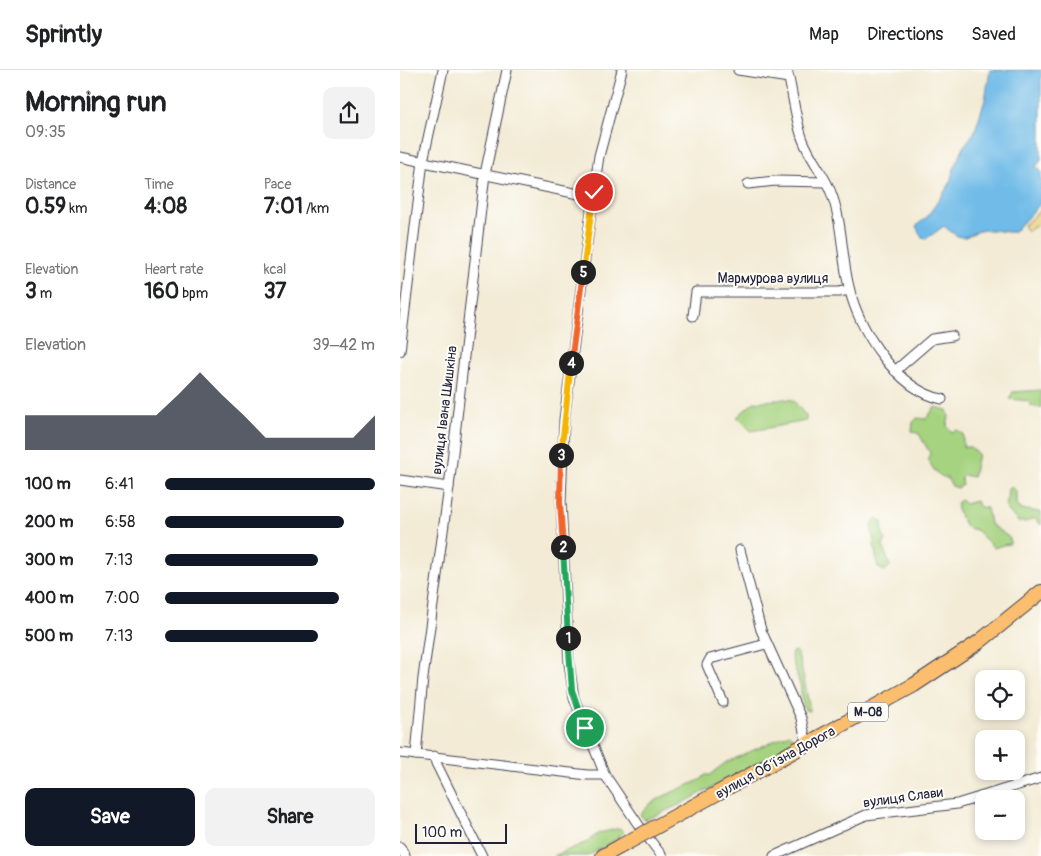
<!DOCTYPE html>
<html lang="en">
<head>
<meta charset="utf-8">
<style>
  body { margin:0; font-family:Pangolin,sans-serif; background:#f2f2f2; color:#202124; height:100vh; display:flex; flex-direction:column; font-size:19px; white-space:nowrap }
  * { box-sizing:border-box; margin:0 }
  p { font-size:16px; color:#757577 }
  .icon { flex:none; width:28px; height:28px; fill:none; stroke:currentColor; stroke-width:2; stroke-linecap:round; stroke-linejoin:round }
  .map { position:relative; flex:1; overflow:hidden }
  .sheet { display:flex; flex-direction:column; background:#fff; width:400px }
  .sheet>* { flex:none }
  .fabs { position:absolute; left:575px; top:600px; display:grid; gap:10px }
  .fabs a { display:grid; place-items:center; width:50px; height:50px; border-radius:10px; background:#fff; box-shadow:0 2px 8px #0003; font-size:25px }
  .scale { position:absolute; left:15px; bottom:12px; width:92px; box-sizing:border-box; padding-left:5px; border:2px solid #22223b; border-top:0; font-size:14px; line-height:18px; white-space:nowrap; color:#22223b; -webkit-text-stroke:4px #fdfcf7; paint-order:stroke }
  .pin { position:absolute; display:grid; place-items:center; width:42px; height:42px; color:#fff; margin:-21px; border:2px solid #fff; border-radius:50%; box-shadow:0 1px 5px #0007 }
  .km { position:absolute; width:25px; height:25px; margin:-12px; border-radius:50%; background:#222; color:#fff; font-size:14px; line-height:25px; text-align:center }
  .round { display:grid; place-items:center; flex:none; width:52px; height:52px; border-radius:10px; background:#f2f2f2 }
  .head { display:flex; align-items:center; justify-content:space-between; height:85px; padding:0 25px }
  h1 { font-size:28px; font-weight:700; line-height:38px }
  .figures { display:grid; grid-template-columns:repeat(3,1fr); gap:8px; height:85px; padding:5px 25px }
  .figures div { display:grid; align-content:center }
  .figures b { font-size:21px; font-weight:700 }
  .figures small { font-size:14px; font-weight:400 }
  .figures p { font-size:14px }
  .chart { height:140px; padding:10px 25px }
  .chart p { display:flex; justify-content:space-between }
  .chart svg { width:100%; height:90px; margin-top:5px; fill:#111827; opacity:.7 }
  .cta { display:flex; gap:10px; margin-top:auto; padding:10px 25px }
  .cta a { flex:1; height:58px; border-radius:10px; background:#111827; color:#fff; font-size:20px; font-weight:700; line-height:58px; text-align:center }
  .cta a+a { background:#f2f2f2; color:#202124 }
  ul { padding:0 25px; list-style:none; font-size:16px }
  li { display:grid; grid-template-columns:80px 60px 1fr; align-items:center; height:38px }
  li i { height:12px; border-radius:6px; background:#111827 }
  header { display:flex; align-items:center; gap:30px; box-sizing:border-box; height:70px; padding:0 25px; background:#fff; border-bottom:1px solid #e0e0e0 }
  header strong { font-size:24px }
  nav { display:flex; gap:28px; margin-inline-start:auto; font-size:18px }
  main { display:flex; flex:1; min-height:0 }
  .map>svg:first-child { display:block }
</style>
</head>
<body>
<header>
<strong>Sprintly</strong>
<nav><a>Map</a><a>Directions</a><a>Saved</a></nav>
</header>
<main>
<section class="sheet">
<div class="head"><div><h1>Morning run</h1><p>09:35</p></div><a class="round"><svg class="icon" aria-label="share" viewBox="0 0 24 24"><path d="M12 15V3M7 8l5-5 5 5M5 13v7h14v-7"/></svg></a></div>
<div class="figures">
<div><p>Distance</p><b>0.59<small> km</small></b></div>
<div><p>Time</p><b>4:08</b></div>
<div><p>Pace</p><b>7:01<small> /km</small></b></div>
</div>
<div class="figures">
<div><p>Elevation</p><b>3<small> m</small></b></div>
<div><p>Heart rate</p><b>160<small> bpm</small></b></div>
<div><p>kcal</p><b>37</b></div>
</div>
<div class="chart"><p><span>Elevation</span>39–42 m</p>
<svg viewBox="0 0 160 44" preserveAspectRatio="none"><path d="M0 44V27L10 27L20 27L30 27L40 27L50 27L60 27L70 17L80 6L90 17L100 27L110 38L120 38L130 38L140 38L150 38L160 27V44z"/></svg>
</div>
<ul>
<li><b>100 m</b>6:41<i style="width:100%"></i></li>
<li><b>200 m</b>6:58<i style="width:85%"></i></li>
<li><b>300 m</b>7:13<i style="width:73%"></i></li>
<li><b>400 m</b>7:00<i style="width:83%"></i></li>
<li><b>500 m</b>7:13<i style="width:73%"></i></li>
</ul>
<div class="cta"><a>Save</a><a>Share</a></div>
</section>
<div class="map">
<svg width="641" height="786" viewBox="0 0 641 786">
  <rect width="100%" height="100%" fill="#fdfcf7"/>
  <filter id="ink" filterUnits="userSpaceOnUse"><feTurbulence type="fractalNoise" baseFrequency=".02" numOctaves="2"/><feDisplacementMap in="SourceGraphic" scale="10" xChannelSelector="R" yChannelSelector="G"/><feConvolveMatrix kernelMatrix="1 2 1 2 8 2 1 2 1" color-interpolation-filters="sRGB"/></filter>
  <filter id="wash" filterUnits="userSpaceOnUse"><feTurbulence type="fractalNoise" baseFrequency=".0096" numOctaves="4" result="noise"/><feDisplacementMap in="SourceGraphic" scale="20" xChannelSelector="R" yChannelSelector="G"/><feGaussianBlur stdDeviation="1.12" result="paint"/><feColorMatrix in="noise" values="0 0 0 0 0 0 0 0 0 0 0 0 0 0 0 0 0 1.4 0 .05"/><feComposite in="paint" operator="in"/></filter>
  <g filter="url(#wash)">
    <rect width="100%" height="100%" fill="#f3ebd5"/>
    <!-- green -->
    <g fill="#a6d380" stroke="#647a5e">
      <path d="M 641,320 L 641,338 L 631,336 L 629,331 L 609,329 L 613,322 Z"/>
      <path d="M 385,329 L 393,330 L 406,346 L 406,351 L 351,361 L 337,347 L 354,332 Z"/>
      <path d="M 535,337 L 547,340 L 549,347 L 547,356 L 552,362 L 557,360 L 563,364 L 563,377 L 570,377 L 578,384 L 573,407 L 563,405 L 561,408 L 562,415 L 558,418 L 552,416 L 547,408 C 537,406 532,398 528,389 L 530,383 L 519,364 L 512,361 L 513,352 L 517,348 L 526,349 Z"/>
      <path d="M 611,417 L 616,421 L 616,433 L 619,439 L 641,442 L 641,455 L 634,448 L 626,452 L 618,452 L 606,438 L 608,419 Z"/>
      <path d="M 561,430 L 565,434 L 576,431 L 580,437 L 587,438 L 590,454 L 610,468 L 610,474 L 603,475 L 594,478 L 576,460 L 566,457 L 557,440 L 557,433 Z"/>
      <path d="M 476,448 L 482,452 L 483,466 L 486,469 L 483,476 L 490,496 L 485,501 L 478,498 L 471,456 Z"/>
      <path d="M 396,581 C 400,587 409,632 410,641 L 405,640 L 401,628 L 401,618 L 391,586 L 392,582 Z"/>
      <path d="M 389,664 L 398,672 L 279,735 L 245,750 L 240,745 L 250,734 L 264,726 L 302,709 L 305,705 L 310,705 L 325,693 Z"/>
      <path d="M 220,758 L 224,762 L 218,768 L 188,786 L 154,786 L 187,772 L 199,763 Z"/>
    </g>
    <!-- sand -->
    <path fill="#eeda9e" stroke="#887e6c" d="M 641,140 L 641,153 L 627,161 L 623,156 Z"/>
    <!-- water -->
    <path fill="#6fbbe8" stroke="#486e92" d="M 590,0 L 641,0 L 641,89 L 636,97 L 641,101 L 641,133 L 614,162 C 604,163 596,159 586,160 C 565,161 568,178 544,156 L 526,169 L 522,168 L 516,156 L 527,147 L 549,115 L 555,96 L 564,76 L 574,63 L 585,30 Z"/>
  </g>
  <g filter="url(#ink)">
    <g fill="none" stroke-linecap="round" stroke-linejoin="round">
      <defs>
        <g id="minor">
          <path d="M 222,0 L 199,86 L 193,127 L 164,350 L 161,432 L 169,593 L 174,628 L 205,705 L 240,757"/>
          <path d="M 338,0 L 389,8"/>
          <path d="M 387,0 C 393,23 395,49 403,70 C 410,88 423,103 430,120 C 443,151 441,185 449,217 C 458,259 497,320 542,329"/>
          <path d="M 0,87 L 193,127"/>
          <path d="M 348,114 L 375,111 L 426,112"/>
          <path d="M 293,246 L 296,222 L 439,222 L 449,220"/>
          <path d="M 0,281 L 23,91 L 43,0"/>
          <path d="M 495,301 L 532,269 L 552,266"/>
          <path d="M 0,410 L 49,417"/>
          <path d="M 340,480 L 361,560 L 401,648 L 407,675"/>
          <path d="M 323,632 L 307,595 L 310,589 L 366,574"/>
          <path d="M 0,683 L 188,705 L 205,705"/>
          <path d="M 16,685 L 23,608 L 49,417 L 85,104 L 107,0"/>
          <path d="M 34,686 L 36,693 L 82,786"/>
          <path d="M 249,769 L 262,786"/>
          <path d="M 0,777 L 5,786"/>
          <path d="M 374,786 L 466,745 L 557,734 L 641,708"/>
        </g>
        <g id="highway">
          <path d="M 283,742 L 514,615 L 579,572 L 641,522"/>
          <path d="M 203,786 L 221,776"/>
        </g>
      </defs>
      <!-- minor casing -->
      <use href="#minor" stroke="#414052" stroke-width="11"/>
      <!-- highway casing -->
      <use href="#highway" stroke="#414052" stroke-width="16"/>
      <!-- minor -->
      <use href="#minor" stroke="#fff" stroke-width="9"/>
      <!-- highway -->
      <use href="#highway" stroke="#fbbe6e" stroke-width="14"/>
      <defs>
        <path id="highway-bridge" d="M 221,776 L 283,742"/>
      </defs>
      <!-- highway-bridge casing -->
      <use href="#highway-bridge" stroke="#414052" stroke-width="16" stroke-linecap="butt"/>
      <!-- highway-bridge -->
      <use href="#highway-bridge" stroke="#fbbe6e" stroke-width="14"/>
    </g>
  </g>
  <g fill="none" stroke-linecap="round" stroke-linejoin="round" filter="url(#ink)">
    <defs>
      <path id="split-1" d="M 168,568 L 172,620 L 185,658"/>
      <path id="split-2" d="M 163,477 L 168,568"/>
      <path id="split-3" d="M 161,385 L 160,432 L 163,477"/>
      <path id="split-4" d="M 161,385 L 171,293"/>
      <path id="split-5" d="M 171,293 L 183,202"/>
      <path id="split-6" d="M 183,202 L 194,122"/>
    </defs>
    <!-- split-1 casing -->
    <use href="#split-1" stroke="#fff" stroke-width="10"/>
    <!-- split-2 casing -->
    <use href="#split-2" stroke="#fff" stroke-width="10"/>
    <!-- split-3 casing -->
    <use href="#split-3" stroke="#fff" stroke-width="10"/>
    <!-- split-4 casing -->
    <use href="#split-4" stroke="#fff" stroke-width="10"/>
    <!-- split-5 casing -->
    <use href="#split-5" stroke="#fff" stroke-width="10"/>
    <!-- split-6 casing -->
    <use href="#split-6" stroke="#fff" stroke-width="10"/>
    <!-- split-1 -->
    <use href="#split-1" stroke="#22a559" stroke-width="6"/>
    <!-- split-2 -->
    <use href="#split-2" stroke="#22a559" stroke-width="6"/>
    <!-- split-3 -->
    <use href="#split-3" stroke="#f0652b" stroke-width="6"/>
    <!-- split-4 -->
    <use href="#split-4" stroke="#f5b400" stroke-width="6"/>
    <!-- split-5 -->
    <use href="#split-5" stroke="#f0652b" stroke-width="6"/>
    <!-- split-6 -->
    <use href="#split-6" stroke="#f5b400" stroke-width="6"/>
  </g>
  <g text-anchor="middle" stroke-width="4" stroke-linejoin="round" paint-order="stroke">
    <!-- shield labels -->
    <rect fill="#fdfcf7" stroke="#646373" stroke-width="1" x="448" y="632.5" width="40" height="19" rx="4"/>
    <g font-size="12" font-weight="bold" fill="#22223b">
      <text x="468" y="646">М-08</text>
    </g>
    <!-- street labels -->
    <g font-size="14" fill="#22223b" stroke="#fdfcf7">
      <text x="373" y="213">Мармурова вулиця</text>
      <text transform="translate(44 340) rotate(-83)" y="5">вулиця Івана Шишкіна</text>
      <text transform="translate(375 692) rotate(-29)" y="5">вулиця Обʼїзна Дорога</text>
      <text transform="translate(503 727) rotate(-8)" y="5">вулиця Слави</text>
    </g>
  </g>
</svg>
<div class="fabs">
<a><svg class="icon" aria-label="locate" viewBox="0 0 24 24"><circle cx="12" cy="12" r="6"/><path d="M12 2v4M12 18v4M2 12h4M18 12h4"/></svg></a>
<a>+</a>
<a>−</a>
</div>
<div class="scale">100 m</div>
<div class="pin" style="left:185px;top:658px;background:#1e9e55"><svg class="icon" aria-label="arrive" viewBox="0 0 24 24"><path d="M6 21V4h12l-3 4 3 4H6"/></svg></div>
<div class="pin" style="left:194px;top:122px;background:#d93025"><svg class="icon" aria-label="check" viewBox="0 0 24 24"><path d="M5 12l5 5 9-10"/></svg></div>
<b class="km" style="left:168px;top:568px">1</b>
<b class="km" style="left:163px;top:477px">2</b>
<b class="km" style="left:161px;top:385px">3</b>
<b class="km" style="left:171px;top:293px">4</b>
<b class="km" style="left:183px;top:202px">5</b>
</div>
</main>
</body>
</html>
